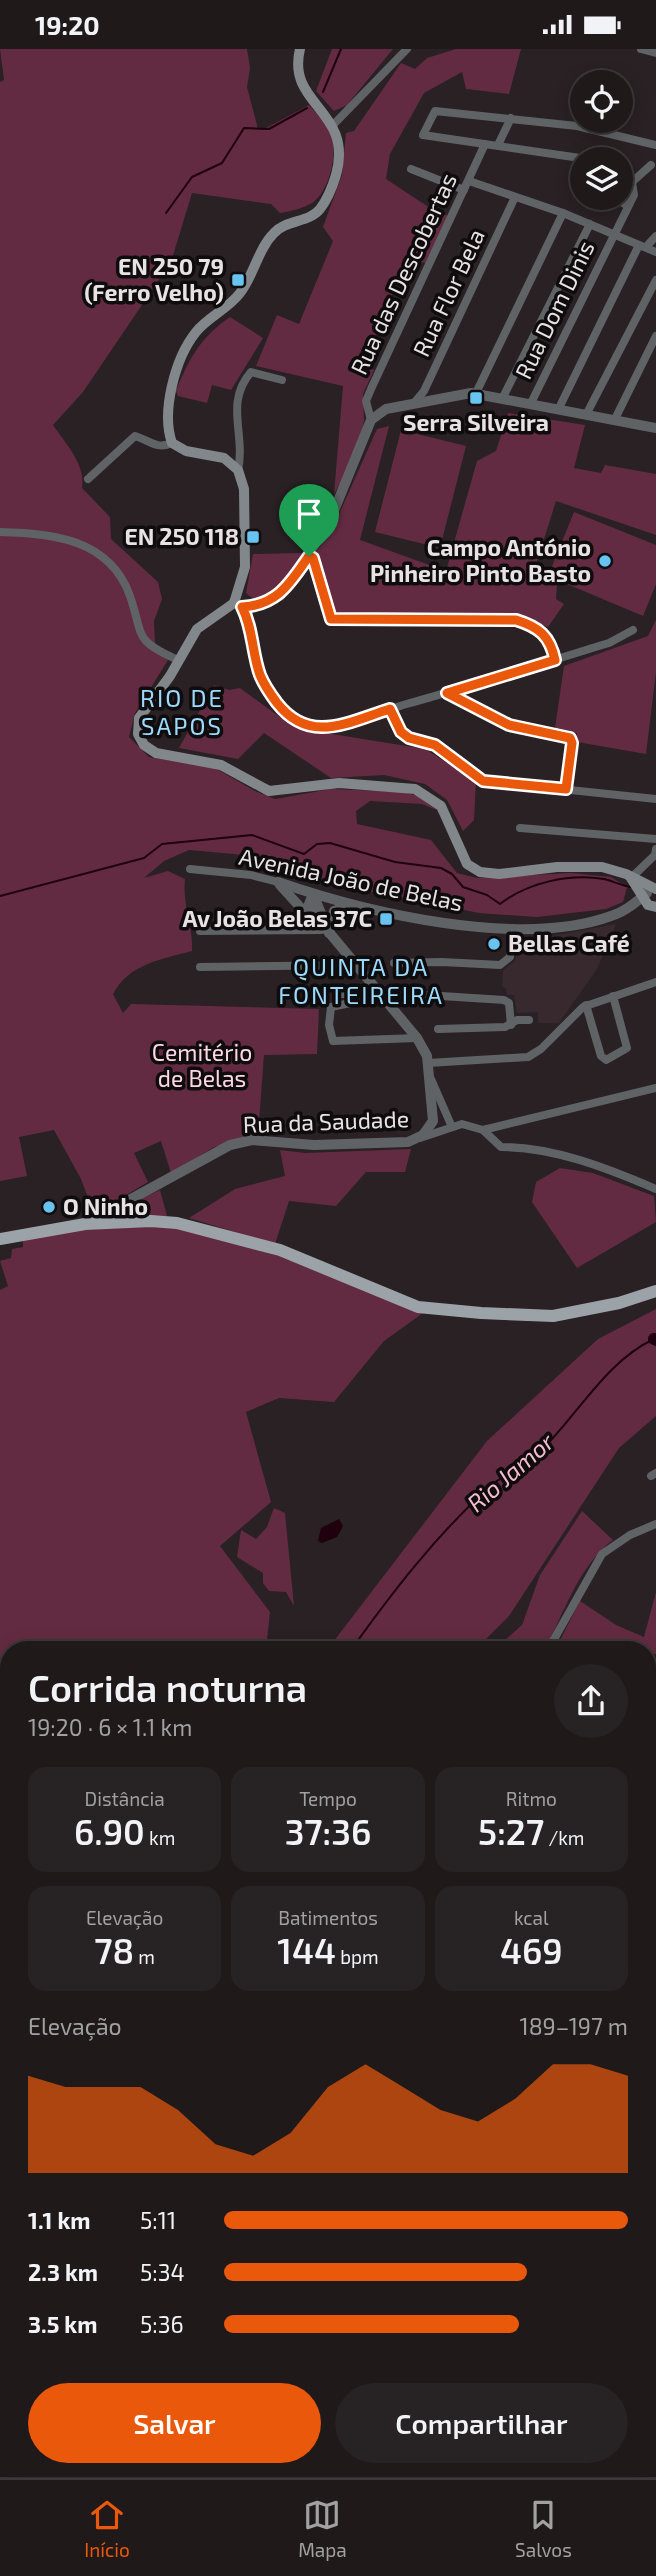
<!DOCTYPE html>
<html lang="pt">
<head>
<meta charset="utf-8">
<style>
  body { margin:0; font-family:"Exo 2",sans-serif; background:#272223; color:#f1f3f6; height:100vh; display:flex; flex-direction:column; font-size:26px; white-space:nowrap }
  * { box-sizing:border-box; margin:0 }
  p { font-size:23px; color:#a1a0a2 }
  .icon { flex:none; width:38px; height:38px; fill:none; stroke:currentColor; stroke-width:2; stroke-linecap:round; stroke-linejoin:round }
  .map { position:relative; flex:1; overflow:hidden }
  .panel { position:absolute; left:0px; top:1592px; width:656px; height:836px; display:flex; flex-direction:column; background:#1f191a; border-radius:28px 28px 0 0; box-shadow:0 4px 18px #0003,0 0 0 2px #3c3839 }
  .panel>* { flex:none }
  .controls { position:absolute; left:570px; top:21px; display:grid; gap:14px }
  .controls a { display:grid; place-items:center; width:63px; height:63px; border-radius:50%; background:#1f191a; box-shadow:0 4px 18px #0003,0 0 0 2px #3c3839; font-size:35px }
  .pin { position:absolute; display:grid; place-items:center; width:60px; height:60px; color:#fff; margin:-72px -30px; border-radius:50% 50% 50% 0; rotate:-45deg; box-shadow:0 0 7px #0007 }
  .pin .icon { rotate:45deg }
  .round { display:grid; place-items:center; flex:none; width:74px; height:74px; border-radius:37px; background:#272223 }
  .head { display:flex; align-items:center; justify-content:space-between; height:119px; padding:0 28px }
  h1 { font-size:38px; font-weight:600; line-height:52px }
  .metrics { display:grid; grid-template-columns:repeat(3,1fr); gap:10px; height:119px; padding:7px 28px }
  .metrics div { display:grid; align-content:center; border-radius:18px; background:#272223; text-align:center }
  .metrics b { font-size:35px; font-weight:600 }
  .metrics small { font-size:19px; font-weight:400 }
  .metrics p { font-size:19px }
  .chart { height:196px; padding:14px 28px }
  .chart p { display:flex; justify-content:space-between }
  .chart svg { width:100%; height:126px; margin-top:7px; fill:#ea580c; opacity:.7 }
  .cta { display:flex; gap:14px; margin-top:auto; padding:14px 28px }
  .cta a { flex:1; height:80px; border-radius:42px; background:#ea580c; color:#fff; font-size:28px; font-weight:600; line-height:80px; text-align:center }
  .cta a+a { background:#272223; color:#f1f3f6 }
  ul { padding:0 28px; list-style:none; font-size:23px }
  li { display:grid; grid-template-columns:112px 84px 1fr; align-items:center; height:52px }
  li i { height:18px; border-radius:9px; background:#ea580c }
  .status { display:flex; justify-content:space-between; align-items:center; height:49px; padding:0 35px; background:#1f191a; direction:ltr }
  .status svg { height:19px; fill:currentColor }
  .tab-bar { display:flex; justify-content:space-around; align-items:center; height:98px; border-top:2px solid #3c3839; background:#1f191a; font-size:19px; color:#a1a0a2 }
  .tab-bar a { display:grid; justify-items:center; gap:4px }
  .tab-bar .active { color:#ea580c }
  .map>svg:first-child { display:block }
</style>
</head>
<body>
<div class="status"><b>19:20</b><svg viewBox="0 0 49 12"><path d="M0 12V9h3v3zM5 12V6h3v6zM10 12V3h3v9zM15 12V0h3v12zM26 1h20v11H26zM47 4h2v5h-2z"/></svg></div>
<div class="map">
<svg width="656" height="2429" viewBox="0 0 656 2429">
  <rect width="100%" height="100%" fill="#292123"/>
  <!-- built -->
  <path fill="#37292e" d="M 616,875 L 597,920 L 559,974 L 538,974 L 538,963 L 517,964 L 514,946 L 507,946 L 506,939 L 502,938 L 503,921 L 515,912 L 518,893 Z"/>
  <!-- green -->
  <g fill="#632b41">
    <path d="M 0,0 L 247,0 L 250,19 L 247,38 L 258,80 L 264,80 L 309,56 C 316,64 325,73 330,82 C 339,102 330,142 312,154 C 302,160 291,162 280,164 L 271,155 L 192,144 L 171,213 L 83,343 L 53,376 C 66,395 86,416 82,439 L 110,468 L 111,490 L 158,533 L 162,550 L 154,572 L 155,594 L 168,611 L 135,664 L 129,688 L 149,708 L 215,719 L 255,742 L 275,750 L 331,740 L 404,743 L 421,748 L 439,762 L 422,755 L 370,752 L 356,762 L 357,775 L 431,791 L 457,824 L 477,829 L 571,824 L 611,828 L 627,838 L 623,853 L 606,860 L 537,868 L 479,864 L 338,836 L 255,807 L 189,801 L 164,812 L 144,829 L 168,822 L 185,830 C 182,855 193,875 192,902 C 162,910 129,915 113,945 L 123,964 L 131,955 L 319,960 L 317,1005 L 264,1006 L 258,1087 L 214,1098 L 171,1124 L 161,1092 L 134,1104 L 148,1133 L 94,1165 L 81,1130 L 54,1081 L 19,1088 L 27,1127 L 0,1132 L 0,33 L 4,31 Z"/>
    <path d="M 332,0 L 393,0 L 347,56 L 334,62 L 316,42 Z"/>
    <path d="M 456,0 L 521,0 L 509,45 L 466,40 L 462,23 L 424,44 L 390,105 L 386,130 L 436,163 L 449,167 L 425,214 L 407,208 L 365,315 L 374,321 L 363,345 L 364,372 L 357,404 L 334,445 L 343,337 L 256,317 L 277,266 L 299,275 L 333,192 L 323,178 L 342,126 L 346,84 L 354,82 L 401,14 L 415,20 L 427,9 Z"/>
    <path d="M 230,268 L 263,289 L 231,341 L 212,336 L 207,354 L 178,347 L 176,342 C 189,309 201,288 230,268 Z"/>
    <path d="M 508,364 L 585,376 L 574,419 L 601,424 L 605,416 L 656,425 L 656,486 L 556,452 L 534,522 L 557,536 L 556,550 L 564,555 L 548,578 L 522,569 L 340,569 L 330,562 L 315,504 L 331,483 L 377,380 L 389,377 L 360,491 L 446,522 L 477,412 L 496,402 Z"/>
    <path d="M 401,381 L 466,397 L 440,499 L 375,483 Z"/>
    <path d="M 574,463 L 656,496 L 656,535 L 643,567 L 548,527 Z"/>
    <path d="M 303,504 C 293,520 271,568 246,544 L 253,505 Z"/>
    <path d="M 656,571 L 656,623 L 646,705 L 577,693 L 577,684 L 555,679 L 564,617 L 648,587 Z"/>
    <path d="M 214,636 L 229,641 L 240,639 L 295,679 L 425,700 L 476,732 L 474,771 L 463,782 L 447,751 L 425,735 L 384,726 L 331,729 L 264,684 L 238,710 L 179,699 Z"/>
    <path d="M 411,1100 L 405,1123 L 366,1123 L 336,1157 L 289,1152 L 275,1195 L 189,1169 L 235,1140 L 285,1127 L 280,1101 L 305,1104 Z"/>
    <path d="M 560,1119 L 593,1124 L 654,1147 L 656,1173 L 577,1219 L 532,1153 L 536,1133 Z"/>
    <path d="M 160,1141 L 167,1167 L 112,1168 L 114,1163 Z"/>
    <path d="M 173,1176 L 280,1205 L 423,1264 L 384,1292 L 334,1353 L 279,1349 L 246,1363 L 271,1453 L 220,1497 L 270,1563 L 266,1601 L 9,1601 L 9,2311 L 0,2323 L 0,1241 L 8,1237 L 0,1212 L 11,1209 L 12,1200 L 23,1198 L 23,1191 L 82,1181 Z"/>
    <path d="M 656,1260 L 656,1367 L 619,1399 L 509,1567 L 475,1601 L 327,1601 L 487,1392 L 598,1290 Z"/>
    <path d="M 274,1459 L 285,1464 L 294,1557 L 286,1543 L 269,1542 L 263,1534 L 263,1524 L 237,1508 L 241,1481 L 256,1490 L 267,1478 Z"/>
    <path d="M 582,1462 L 613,1491 C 580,1515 563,1565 545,1601 L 494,1601 L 522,1576 L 540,1526 Z"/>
    <path d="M 656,1543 L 656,1605 L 648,1605 L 656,1626 L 656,1694 L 648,1700 L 648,1601 L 555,1601 L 580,1552 L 616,1576 L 644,1588 Z"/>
    <path d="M 656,1707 L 656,2001 L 648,2004 L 648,1708 Z"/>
  </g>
  <!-- water -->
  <path fill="#1f000c" d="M 339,1470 L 343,1477 L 337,1488 L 322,1494 L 318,1492 L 321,1479 Z"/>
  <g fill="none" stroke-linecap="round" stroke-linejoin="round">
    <!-- stream -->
    <g stroke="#1f000c" stroke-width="2">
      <path d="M 323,43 L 341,0"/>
      <path d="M 166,164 L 192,128 L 222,114 L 244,79 L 269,80 L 307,59"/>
      <path d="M 0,847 L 144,809 L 162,795 L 252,786 L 304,805 L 317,795 L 330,794 L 395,813 L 441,819 L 452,825 L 463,838 L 487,846 L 500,855 C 527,834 569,824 604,830 C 612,832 621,836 630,838"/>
      <path d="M 351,1601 C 391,1545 434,1489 485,1442 C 505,1423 533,1410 552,1390 C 584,1355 611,1310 654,1290"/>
      <path d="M 0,1782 L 9,1780"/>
    </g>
    <!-- river -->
    <path stroke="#1f000c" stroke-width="12" d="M 654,1290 L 656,1291"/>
    <!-- minor -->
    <g stroke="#5f6365" stroke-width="8">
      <path d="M 641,0 L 656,4"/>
      <path d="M 333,76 L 407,0"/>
      <path d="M 498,96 L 511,69"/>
      <path d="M 587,110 L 423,86 L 435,62 L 577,77 L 656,96"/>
      <path d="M 411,120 L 464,141"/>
      <path d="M 469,132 L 563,164 L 656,203"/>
      <path d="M 632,133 L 651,116"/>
      <path d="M 615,149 L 628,157"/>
      <path d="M 646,198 L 656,187"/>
      <path d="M 476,344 L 563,164"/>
      <path d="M 503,348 L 590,175"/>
      <path d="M 414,354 L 424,342 L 515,148"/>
      <path d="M 531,354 L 634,146 L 632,133 L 621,125"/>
      <path d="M 559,359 L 639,196"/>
      <path d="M 587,364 L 656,231"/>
      <path d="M 615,370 L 656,287"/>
      <path d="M 371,371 L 366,352 L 371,340 L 485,95"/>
      <path d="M 238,421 C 246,386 224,354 251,323 L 282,331"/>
      <path d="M 88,430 L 135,387 C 149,391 156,401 172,394"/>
      <path d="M 0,483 C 52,484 110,490 130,547 C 144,588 133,591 178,611"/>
      <path d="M 309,507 L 313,509 L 331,570 L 516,571 C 539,578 550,587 555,611"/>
      <path d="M 242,558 C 265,599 249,638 295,672 C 304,678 316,679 326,679 C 351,677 379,664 403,656 C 472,637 540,615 609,594 L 633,581"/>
      <path d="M 447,644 L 509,676 L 570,689 L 572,694 L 566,740"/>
      <path d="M 390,660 L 401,683 L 409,689 L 435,696 L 483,732 L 656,750"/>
      <path d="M 520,779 L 656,790"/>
      <path d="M 190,820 L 251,826 L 278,833"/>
      <path d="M 631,829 L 655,806 L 656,800"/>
      <path d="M 200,882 L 321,881"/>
      <path d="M 394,914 L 442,913 L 500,916 L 510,908 L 513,879"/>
      <path d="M 200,918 L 357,916"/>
      <path d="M 379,943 L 504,951 L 509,954 L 511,976"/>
      <path d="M 340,945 L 356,945 L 360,952 L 331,958 L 329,976 L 333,992 L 417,989"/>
      <path d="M 586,956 L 601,1007 L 606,1011 L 627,999 L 613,947"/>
      <path d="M 438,980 L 505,978 L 517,971 L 529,971"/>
      <path d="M 428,1014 L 528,1008 L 541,1000 L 583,958 L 656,933"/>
      <path d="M 431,1030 L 452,1078"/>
      <path d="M 483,1081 L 656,1039"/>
      <path d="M 420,1089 L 462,1075 L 483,1081 L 501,1098 C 554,1098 607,1119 656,1140"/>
      <path d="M 651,1427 L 656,1424"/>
      <path d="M 548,1601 L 602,1505 L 630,1486 L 656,1475"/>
      <path d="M 648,1703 L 656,1701"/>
      <path d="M 0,2080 L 9,2091"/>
      <path d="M 0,2326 L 9,2314"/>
      <path d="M 55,2420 L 55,2429"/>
      <path d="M 235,2420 L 239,2429"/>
      <path d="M 470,2420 L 473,2429"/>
    </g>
    <!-- tertiary -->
    <g stroke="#5f6365" stroke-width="10">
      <path d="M 234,553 L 242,558 L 254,558 L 280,547 L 329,474 L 371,371 L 386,360 L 471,344 L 656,379"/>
      <path d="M 278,833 C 368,864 520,900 611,867 C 625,863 636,853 647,844"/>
      <path d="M 280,836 L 310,869"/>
      <path d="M 313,845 L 325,874"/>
      <path d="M 329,884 L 334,862 L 351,856"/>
      <path d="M 89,1173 L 230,1096 L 252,1091 L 314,1096 L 408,1093 L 423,1086 L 433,1072 L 427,1007 L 417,989 L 313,864 L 309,855 L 313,845"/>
    </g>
    <!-- secondary -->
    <g stroke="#81878b" stroke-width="10">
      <path d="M 300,0 C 286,57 354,60 336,126 C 333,136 327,151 320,160 C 309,174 287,170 274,184 C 258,200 254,226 240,244 C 228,260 208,268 196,283 C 175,309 161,363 172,394 L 186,402 L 224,409 L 238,421 L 244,440 L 245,518 L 234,554 L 197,580 L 170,627 L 139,669 L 138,685 L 144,696 L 156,704 L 221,716 L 269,742 L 339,734 L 415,740 L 441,757 L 467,815 L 480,823 L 499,825 L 557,818 L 602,818 L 626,825 L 656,840"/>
      <path d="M 631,829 L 648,856 L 656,858"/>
    </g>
    <!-- primary -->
    <path stroke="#9ca3a8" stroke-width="12" d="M 0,1190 L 85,1175 L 151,1172 L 177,1174 L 280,1201 L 418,1258 L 481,1264 L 553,1267 L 619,1254 L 656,1242"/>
  </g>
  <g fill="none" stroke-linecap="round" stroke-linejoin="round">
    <defs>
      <path id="route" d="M 309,507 L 313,509 L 331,570 L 516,571 C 539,578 550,587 555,611 L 447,644 L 509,676 L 570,689 L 572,694 L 566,740 L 483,732 L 435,696 L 409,689 L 401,683 L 390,660 C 348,673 310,696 277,654 C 271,646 264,636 260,626 C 252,604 253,579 242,558 C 278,556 290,534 309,507 Z"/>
    </defs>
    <!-- route casing -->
    <use href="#route" stroke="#fff" stroke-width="14"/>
    <!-- route -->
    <use href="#route" stroke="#ea580c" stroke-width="9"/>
  </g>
  <!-- markers -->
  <g fill="#69c3f1" stroke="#0f0c0d" stroke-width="2.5">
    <rect x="231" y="224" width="14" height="14" rx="3.5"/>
    <rect x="469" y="342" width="14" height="14" rx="3.5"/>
    <rect x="246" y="481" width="14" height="14" rx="3.5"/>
    <circle cx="605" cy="512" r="7"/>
    <rect x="379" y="863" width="14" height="14" rx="3.5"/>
    <circle cx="494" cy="895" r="7"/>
    <circle cx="49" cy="1158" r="7"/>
  </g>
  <g text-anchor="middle" stroke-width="7" stroke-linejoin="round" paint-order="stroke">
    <!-- poi labels -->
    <g font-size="23" font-weight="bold" fill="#e8e2e4" stroke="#0f0c0d" text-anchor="end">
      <text x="224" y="226">EN 250 79<tspan x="224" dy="26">(Ferro Velho)</tspan></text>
      <text x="476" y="382" text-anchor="middle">Serra Silveira</text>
      <text x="239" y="496">EN 250 118</text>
      <text x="591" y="507">Campo António<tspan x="591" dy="26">Pinheiro Pinto Basto</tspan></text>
      <text x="372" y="878">Av João Belas 37C</text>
      <text x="508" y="903" text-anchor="start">Bellas Café</text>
      <text x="63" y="1166" text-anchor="start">O Ninho</text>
    </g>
    <!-- street labels -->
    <g font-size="23" fill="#e8e2e4" stroke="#0f0c0d">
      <text transform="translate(404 225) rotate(-65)" y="8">Rua das Descobertas</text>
      <text transform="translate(449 244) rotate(-65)" y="8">Rua Flor Bela</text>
      <text transform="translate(555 261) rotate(-64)" y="8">Rua Dom Dinis</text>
      <text transform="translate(351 831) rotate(12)" y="8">Avenida João de Belas</text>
      <text transform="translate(326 1073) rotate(-2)" y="8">Rua da Saudade</text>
    </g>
    <!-- park labels -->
    <g font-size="23" fill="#ffd7e4" stroke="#0f0c0d">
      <text x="202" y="1012">Cemitério<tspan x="202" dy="26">de Belas</tspan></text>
    </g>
    <!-- neighbourhood labels -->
    <g font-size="24" letter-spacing="2" fill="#9bdafc" stroke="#0f0c0d">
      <text x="182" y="658">RIO DE<tspan x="182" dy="28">SAPOS</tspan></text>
      <text x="361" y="927">QUINTA DA<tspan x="361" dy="28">FONTEIREIRA</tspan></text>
    </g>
    <!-- water labels -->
    <g font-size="24" font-style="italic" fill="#f5bbcf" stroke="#0f0c0d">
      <text transform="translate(511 1424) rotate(-41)" y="8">Rio Jamor</text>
    </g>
  </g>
</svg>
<div class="controls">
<a><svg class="icon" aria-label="locate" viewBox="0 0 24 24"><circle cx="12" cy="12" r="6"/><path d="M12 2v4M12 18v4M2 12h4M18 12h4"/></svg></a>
<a><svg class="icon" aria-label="layers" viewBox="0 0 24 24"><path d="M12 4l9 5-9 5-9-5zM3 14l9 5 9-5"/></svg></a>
</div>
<div class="pin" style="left:309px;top:507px;background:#1e9e55"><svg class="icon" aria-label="arrive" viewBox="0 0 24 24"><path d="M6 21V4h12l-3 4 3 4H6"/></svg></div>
<section class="panel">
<div class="head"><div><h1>Corrida noturna</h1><p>19:20 · 6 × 1.1 km</p></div><a class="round"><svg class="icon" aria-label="share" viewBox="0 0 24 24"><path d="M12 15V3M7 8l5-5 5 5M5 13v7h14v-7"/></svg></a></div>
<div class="metrics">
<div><p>Distância</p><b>6.90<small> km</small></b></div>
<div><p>Tempo</p><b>37:36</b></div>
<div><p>Ritmo</p><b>5:27<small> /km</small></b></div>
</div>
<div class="metrics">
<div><p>Elevação</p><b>78<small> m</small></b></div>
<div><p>Batimentos</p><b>144<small> bpm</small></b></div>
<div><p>kcal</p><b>469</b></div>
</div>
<div class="chart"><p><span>Elevação</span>189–197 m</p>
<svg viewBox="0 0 160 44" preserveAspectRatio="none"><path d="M0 44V10L10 14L20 14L30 14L40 22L50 34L60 38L70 30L80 14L90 6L100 14L110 22L120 26L130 18L140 6L150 6L160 10V44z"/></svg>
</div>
<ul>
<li><b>1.1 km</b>5:11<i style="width:100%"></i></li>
<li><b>2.3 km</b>5:34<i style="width:75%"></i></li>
<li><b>3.5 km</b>5:36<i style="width:73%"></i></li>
</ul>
<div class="cta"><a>Salvar</a><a>Compartilhar</a></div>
</section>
</div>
<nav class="tab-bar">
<a class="active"><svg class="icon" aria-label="home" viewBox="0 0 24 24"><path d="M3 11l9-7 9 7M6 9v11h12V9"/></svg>Início</a>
<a><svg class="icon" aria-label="map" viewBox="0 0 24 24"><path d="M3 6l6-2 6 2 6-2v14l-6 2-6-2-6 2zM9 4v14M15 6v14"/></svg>Mapa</a>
<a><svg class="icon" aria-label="saved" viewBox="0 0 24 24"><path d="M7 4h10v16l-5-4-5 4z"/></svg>Salvos</a>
</nav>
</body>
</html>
